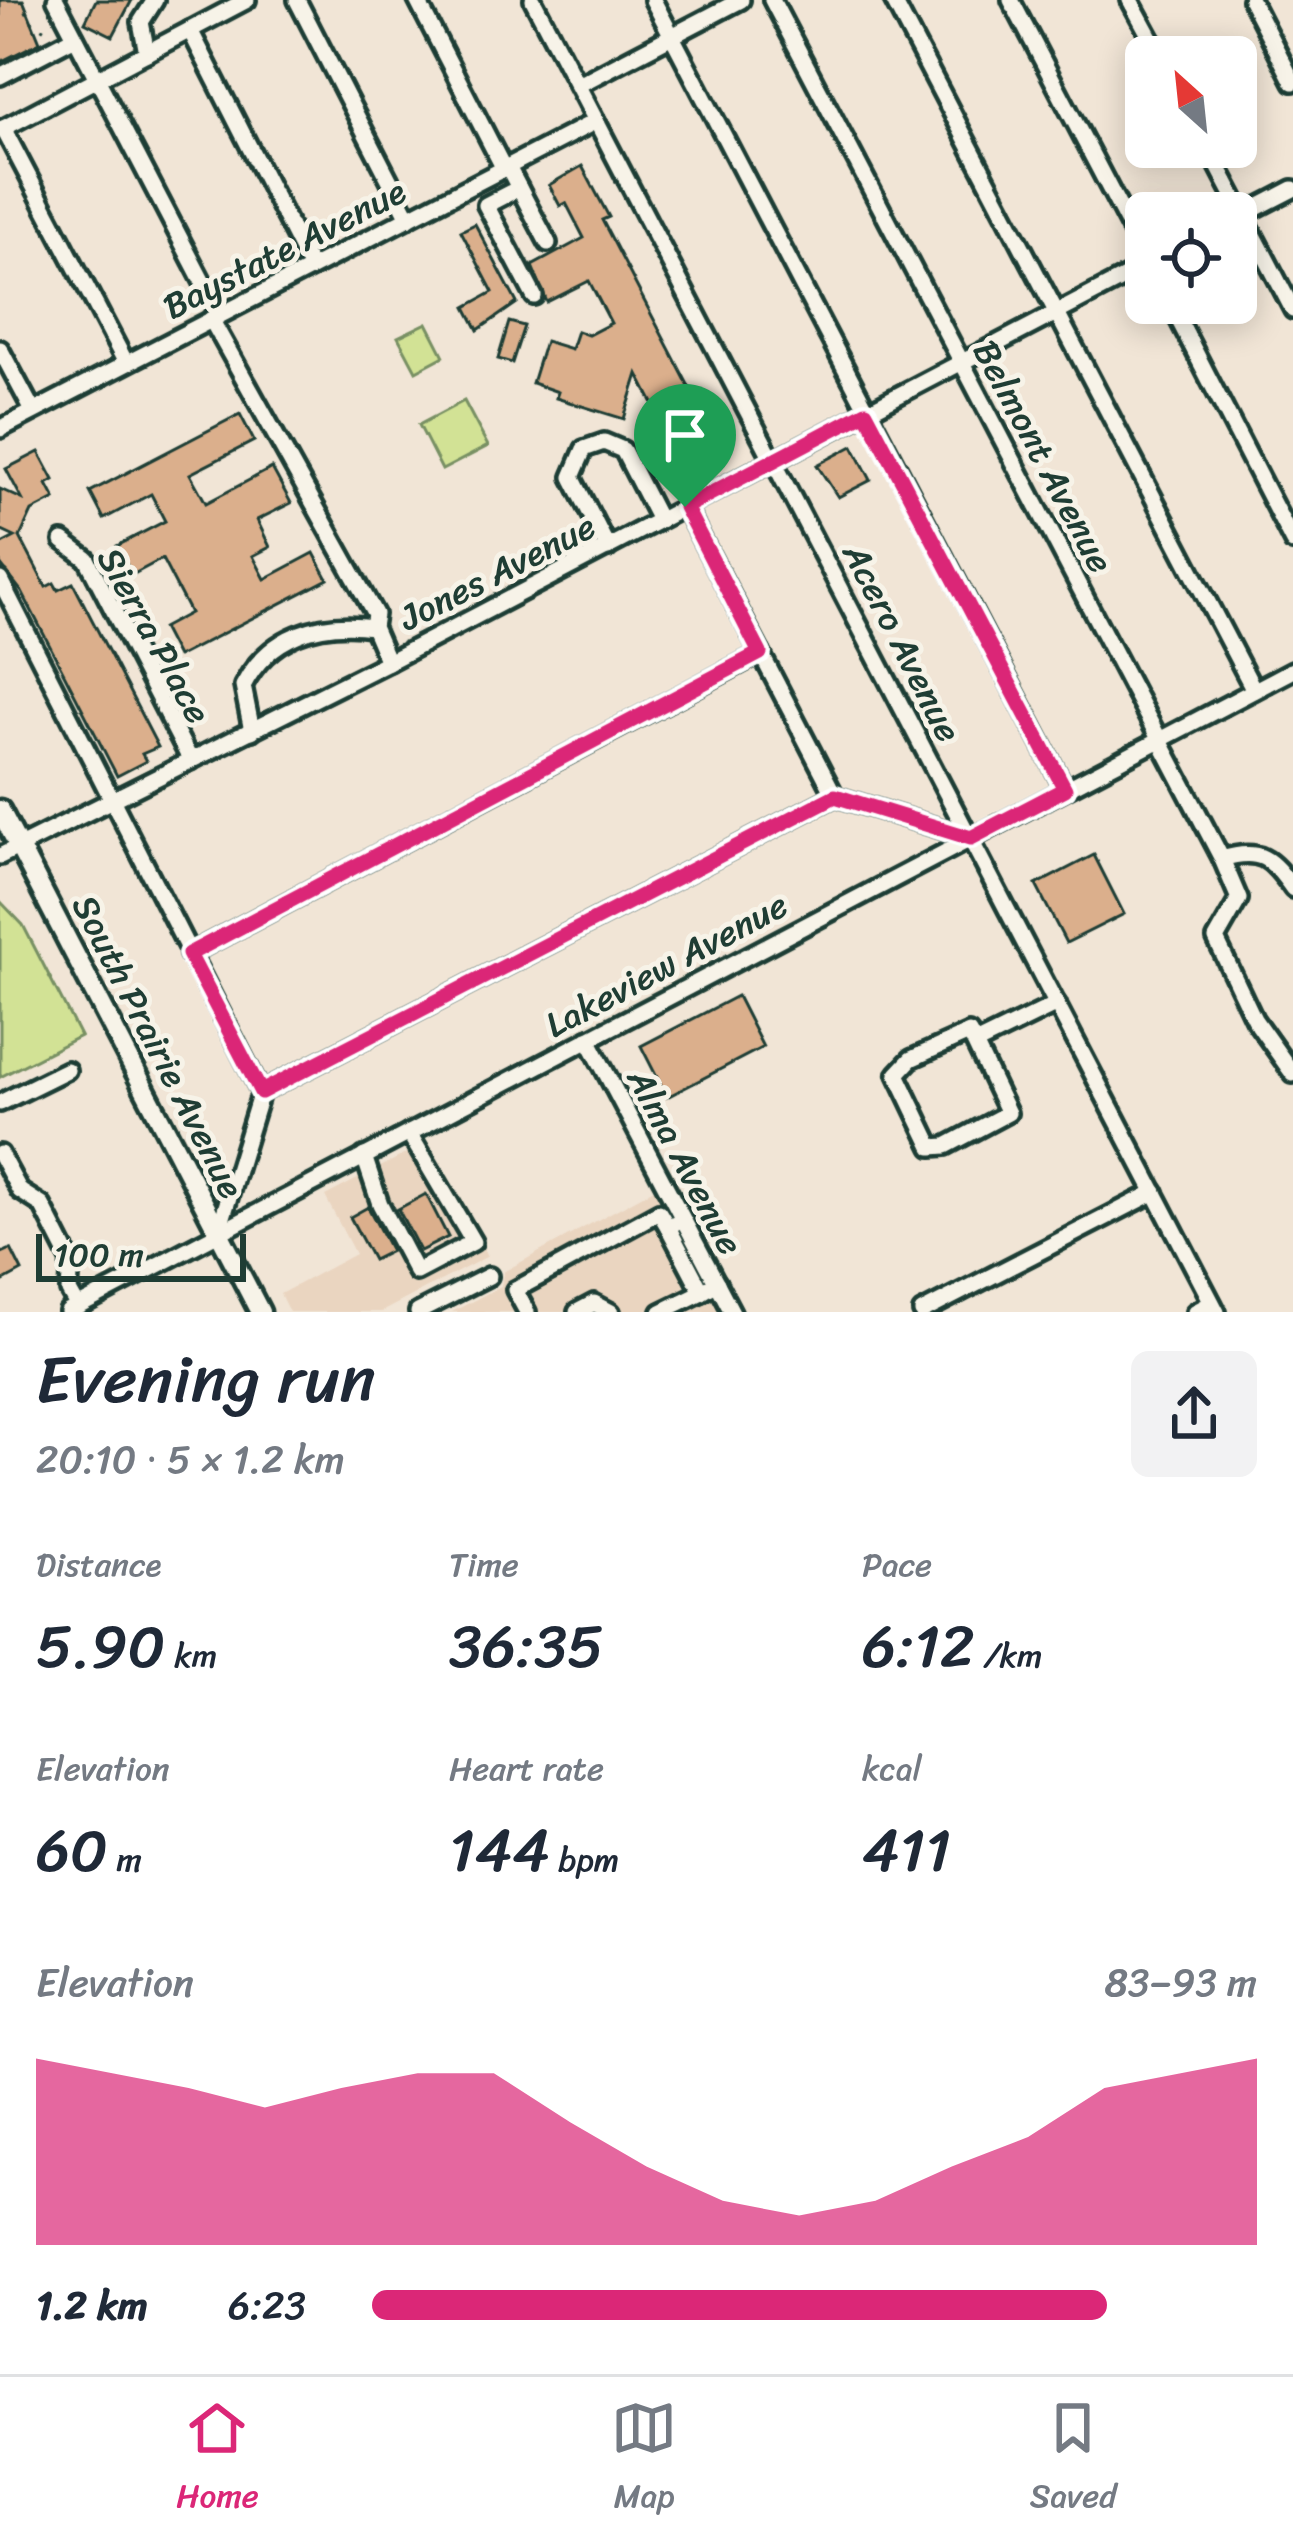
<!DOCTYPE html>
<html lang="en">
<head>
<meta charset="utf-8">
<style>
  body { margin:0; font-family:Sriracha,sans-serif; background:#f2f2f3; color:#1f2937; height:100vh; display:flex; flex-direction:column; font-size:45px; white-space:nowrap }
  * { box-sizing:border-box; margin:0 }
  p { font-size:39px; color:#747a83 }
  .icon { flex:none; width:66px; height:66px; fill:none; stroke:currentColor; stroke-width:2; stroke-linecap:round; stroke-linejoin:round }
  .map { position:relative; height:1312px; overflow:hidden }
  .panel { display:flex; flex-direction:column; background:#fff; flex:1 }
  .panel>* { flex:none }
  .needle { width:78px; rotate:333deg }
  .tools { position:absolute; left:1125px; top:36px; display:grid; gap:24px }
  .tools a { display:grid; place-items:center; width:132px; height:132px; border-radius:18px; background:#fff; box-shadow:0 6px 30px #0003; font-size:60px }
  .scale { position:absolute; left:36px; bottom:30px; width:210px; box-sizing:border-box; padding-left:12px; border:6px solid #1f3d34; border-top:0; font-size:33px; line-height:42px; white-space:nowrap; color:#1f3d34; -webkit-text-stroke:9px #f7f3e8; paint-order:stroke }
  .pin { position:absolute; display:grid; place-items:center; width:102px; height:102px; color:#fff; margin:-123px -51px; border-radius:50% 50% 50% 0; rotate:-45deg; box-shadow:0 0 12px #0007 }
  .pin .icon { rotate:45deg }
  .round { display:grid; place-items:center; flex:none; width:126px; height:126px; border-radius:18px; background:#f2f2f3 }
  .headline { display:flex; align-items:center; justify-content:space-between; height:204px; padding:0 36px }
  h1 { font-size:66px; font-weight:600; line-height:90px }
  .stats { display:grid; grid-template-columns:repeat(3,1fr); gap:18px; height:204px; padding:12px 36px }
  .stats div { display:grid; align-content:center }
  .stats b { font-size:60px; font-weight:600 }
  .stats small { font-size:33px; font-weight:400 }
  .stats p { font-size:33px }
  .chart { height:336px; padding:24px 36px }
  .chart p { display:flex; justify-content:space-between }
  .chart svg { width:100%; height:216px; margin-top:12px; fill:#db2777; opacity:.7 }
  ul { padding:0 36px; list-style:none; font-size:39px }
  li { display:grid; grid-template-columns:192px 144px 1fr; align-items:center; height:90px }
  li i { height:30px; border-radius:15px; background:#db2777 }
  .dock { display:flex; justify-content:space-around; align-items:center; height:168px; border-top:3px solid #e0e1e3; background:#fff; font-size:33px; color:#747a83 }
  .dock a { display:grid; justify-items:center; gap:6px }
  .dock .active { color:#db2777 }
  .map>svg:first-child { display:block }
</style>
</head>
<body>
<div class="map">
<svg width="1293" height="1312" viewBox="0 0 1293 1312">
  <rect width="100%" height="100%" fill="#f1e5d6"/>
  <filter id="ink" filterUnits="userSpaceOnUse"><feTurbulence type="fractalNoise" baseFrequency=".00833" numOctaves="2"/><feDisplacementMap in="SourceGraphic" scale="24" xChannelSelector="R" yChannelSelector="G"/><feConvolveMatrix kernelMatrix="1 2 1 2 8 2 1 2 1" color-interpolation-filters="sRGB"/></filter>
  <g filter="url(#ink)">
    <!-- built -->
    <g fill="#ead5c0">
      <path d="M 428,1142 L 488,1256 L 381,1312 L 289,1312 L 280,1294 L 355,1254 L 325,1196 Z"/>
      <path d="M 654,1189 L 719,1312 L 452,1312 L 501,1286 L 503,1272 Z"/>
    </g>
    <!-- green -->
    <g fill="#d2e295" stroke="#789064" stroke-width="3">
      <path d="M 427,323 L 444,356 L 416,371 L 398,337 Z"/>
      <path d="M 464,401 L 488,446 L 442,470 L 419,425 Z"/>
      <path d="M 0,901 L 23,925 L 80,1036 L 0,1077 Z"/>
    </g>
    <!-- building -->
    <g fill="#dbaf8c" stroke="#1f3d34" stroke-width="3">
      <path d="M 0,0 L 23,0 L 40,42 L 0,62 Z"/>
      <path d="M 96,0 L 132,0 L 113,36 L 85,22 Z"/>
      <path d="M 582,166 L 609,217 L 602,220 L 696,400 L 691,402 L 708,435 L 696,441 L 701,450 L 682,460 L 638,374 L 624,419 L 556,398 L 558,392 L 532,383 L 545,341 L 571,349 L 577,331 L 588,335 L 611,323 L 589,281 L 547,302 L 532,266 L 584,238 L 566,203 L 560,206 L 549,185 Z"/>
      <path d="M 475,224 L 517,303 L 478,330 L 466,307 L 493,292 L 461,231 Z"/>
      <path d="M 509,322 L 524,326 L 512,363 L 498,359 Z"/>
      <path d="M 240,414 L 254,441 L 190,474 L 206,503 L 272,468 L 291,503 L 257,520 L 270,547 L 253,556 L 265,579 L 314,553 L 328,579 L 177,657 L 162,628 L 190,613 L 162,559 L 132,575 L 117,546 L 165,521 L 151,494 L 104,519 L 90,492 Z"/>
      <path d="M 853,446 L 871,480 L 838,497 L 817,465 Z"/>
      <path d="M 39,452 L 54,480 L 47,484 L 55,499 L 32,511 L 20,537 L 46,587 L 54,583 L 58,590 L 73,583 L 158,747 L 142,754 L 146,761 L 117,776 L 22,592 L 0,564 L 0,545 L 15,537 L 0,530 L 0,489 L 22,499 L 6,469 Z"/>
      <path d="M 1094,855 L 1124,914 L 1066,943 L 1036,885 Z"/>
      <path d="M 737,996 L 763,1047 L 667,1097 L 641,1046 Z"/>
      <path d="M 426,1194 L 448,1237 L 420,1251 L 398,1209 Z"/>
      <path d="M 368,1207 L 391,1251 L 373,1260 L 350,1217 Z"/>
      <path d="M 11,1249 L 22,1271 L 0,1283 L 0,1254 Z"/>
    </g>
    <g fill="none" stroke-linecap="round" stroke-linejoin="round">
      <defs>
        <g id="minor">
          <path d="M 56,0 L 220,315"/>
          <path d="M 297,0 L 409,218"/>
          <path d="M 417,0 L 504,169"/>
          <path d="M 533,0 L 1217,1312"/>
          <path d="M 653,0 L 1065,789"/>
          <path d="M 772,0 L 1222,859 C 1260,847 1271,858 1293,889"/>
          <path d="M 893,0 L 1254,690"/>
          <path d="M 1011,0 L 1146,258"/>
          <path d="M 1130,0 L 1161,57"/>
          <path d="M 1251,0 L 1293,82"/>
          <path d="M 190,30 L 311,268"/>
          <path d="M 147,53 L 141,22 L 155,0"/>
          <path d="M 0,76 L 75,37"/>
          <path d="M 578,85 L 741,0"/>
          <path d="M 3,128 L 126,363"/>
          <path d="M 0,130 L 247,0"/>
          <path d="M 1208,147 L 1293,310"/>
          <path d="M 508,167 L 548,243"/>
          <path d="M 519,188 L 486,205 L 534,296"/>
          <path d="M 1237,218 L 1293,189"/>
          <path d="M 1170,303 L 1293,542"/>
          <path d="M 211,319 L 375,614 L 373,627 L 388,662"/>
          <path d="M 0,349 L 33,411"/>
          <path d="M 0,429 L 596,121"/>
          <path d="M 685,507 L 835,796"/>
          <path d="M 63,541 L 87,559 L 191,761"/>
          <path d="M 608,548 L 572,477 L 584,449 L 604,442 L 623,450 L 659,520"/>
          <path d="M 0,580 L 261,1092"/>
          <path d="M 252,731 L 243,686 C 269,635 319,620 373,627"/>
          <path d="M 0,856 L 388,662 L 1146,266"/>
          <path d="M 1222,859 L 1239,899 L 1216,939 L 1254,1019 L 1293,1074"/>
          <path d="M 189,954 L 761,653"/>
          <path d="M 588,1039 L 732,1312"/>
          <path d="M 975,1044 L 969,1033 L 911,1059 L 897,1074 L 932,1147 L 946,1146 L 1008,1113 L 975,1044 L 1057,1004"/>
          <path d="M 0,1103 L 67,1070"/>
          <path d="M 0,1154 L 20,1191 L 42,1205 L 71,1262 L 69,1291 L 78,1307"/>
          <path d="M 364,1156 L 380,1204 L 416,1272 L 473,1242 L 409,1133"/>
          <path d="M 675,1223 L 668,1227 L 702,1292 L 717,1283"/>
          <path d="M 218,1233 L 261,1092 L 835,796 L 971,838"/>
          <path d="M 68,1312 L 1293,670"/>
          <path d="M 418,1312 L 489,1276"/>
          <path d="M 527,1312 L 515,1290 L 659,1212 L 668,1227"/>
          <path d="M 577,1312 L 594,1303 L 611,1312"/>
          <path d="M 661,1312 L 702,1292"/>
          <path d="M 922,1312 L 1155,1192"/>
          <path d="M 1195,1312 L 1212,1303"/>
        </g>
        <path id="major" d="M 0,810 L 260,1312"/>
      </defs>
      <!-- minor casing -->
      <use href="#minor" stroke="#1f3d34" stroke-width="24"/>
      <!-- major casing -->
      <use href="#major" stroke="#1f3d34" stroke-width="27"/>
      <!-- path -->
      <path stroke="#1f3d34" stroke-width="3" stroke-dasharray="3 9" stroke-linecap="butt" d="M 20,0 L 32,22 L 50,33"/>
      <!-- minor -->
      <use href="#minor" stroke="#f7f3e8" stroke-width="15"/>
      <!-- major -->
      <use href="#major" stroke="#f7f3e8" stroke-width="18"/>
    </g>
  </g>
  <g fill="none" stroke-linecap="round" stroke-linejoin="round" filter="url(#ink)">
    <defs>
      <path id="route" d="M 866,412 L 1065,789 L 971,838 L 835,796 L 261,1092 L 189,954 L 760,653 L 685,507 Z"/>
    </defs>
    <!-- route casing -->
    <use href="#route" stroke="#fff" stroke-width="24"/>
    <!-- route -->
    <use href="#route" stroke="#db2777" stroke-width="15"/>
  </g>
  <g text-anchor="middle" stroke-width="10" stroke-linejoin="round" paint-order="stroke">
    <!-- street labels -->
    <g font-size="36" fill="#1f3d34" stroke="#f7f3e8">
      <text transform="translate(284 248) rotate(-27)" y="13">Baystate Avenue</text>
      <text transform="translate(1044 456) rotate(62)" y="13">Belmont Avenue</text>
      <text transform="translate(497 571) rotate(-27)" y="13">Jones Avenue</text>
      <text transform="translate(155 635) rotate(61)" y="13">Sierra Place</text>
      <text transform="translate(903 642) rotate(63)" y="13">Acero Avenue</text>
      <text transform="translate(666 964) rotate(-28)" y="13">Lakeview Avenue</text>
      <text transform="translate(159 1046) rotate(63)" y="13">South Prairie Avenue</text>
      <text transform="translate(686 1161) rotate(62)" y="13">Alma Avenue</text>
    </g>
  </g>
</svg>
<div class="tools">
<a><svg class="needle" viewBox="-14 -14 28 28"><path d="M0-13l5 13h-10z" fill="#e53935"/><path d="M0 13l5-13h-10z" fill="#747a83"/></svg></a>
<a><svg class="icon" aria-label="locate" viewBox="0 0 24 24"><circle cx="12" cy="12" r="6"/><path d="M12 2v4M12 18v4M2 12h4M18 12h4"/></svg></a>
</div>
<div class="scale">100 m</div>
<div class="pin" style="left:685px;top:507px;background:#1e9e55"><svg class="icon" aria-label="arrive" viewBox="0 0 24 24"><path d="M6 21V4h12l-3 4 3 4H6"/></svg></div>
</div>
<section class="panel">
<div class="headline"><div><h1>Evening run</h1><p>20:10 · 5 × 1.2 km</p></div><a class="round"><svg class="icon" aria-label="share" viewBox="0 0 24 24"><path d="M12 15V3M7 8l5-5 5 5M5 13v7h14v-7"/></svg></a></div>
<div class="stats">
<div><p>Distance</p><b>5.90<small> km</small></b></div>
<div><p>Time</p><b>36:35</b></div>
<div><p>Pace</p><b>6:12<small> /km</small></b></div>
</div>
<div class="stats">
<div><p>Elevation</p><b>60<small> m</small></b></div>
<div><p>Heart rate</p><b>144<small> bpm</small></b></div>
<div><p>kcal</p><b>411</b></div>
</div>
<div class="chart"><p><span>Elevation</span>83–93 m</p>
<svg viewBox="0 0 160 44" preserveAspectRatio="none"><path d="M0 44V6L10 9L20 12L30 16L40 12L50 9L60 9L70 19L80 28L90 35L100 38L110 35L120 28L130 22L140 12L150 9L160 6V44z"/></svg>
</div>
<ul>
<li><b>1.2 km</b>6:23<i style="width:83%"></i></li>
</ul>
</section>
<nav class="dock">
<a class="active"><svg class="icon" aria-label="home" viewBox="0 0 24 24"><path d="M3 11l9-7 9 7M6 9v11h12V9"/></svg>Home</a>
<a><svg class="icon" aria-label="map" viewBox="0 0 24 24"><path d="M3 6l6-2 6 2 6-2v14l-6 2-6-2-6 2zM9 4v14M15 6v14"/></svg>Map</a>
<a><svg class="icon" aria-label="saved" viewBox="0 0 24 24"><path d="M7 4h10v16l-5-4-5 4z"/></svg>Saved</a>
</nav>
</body>
</html>
